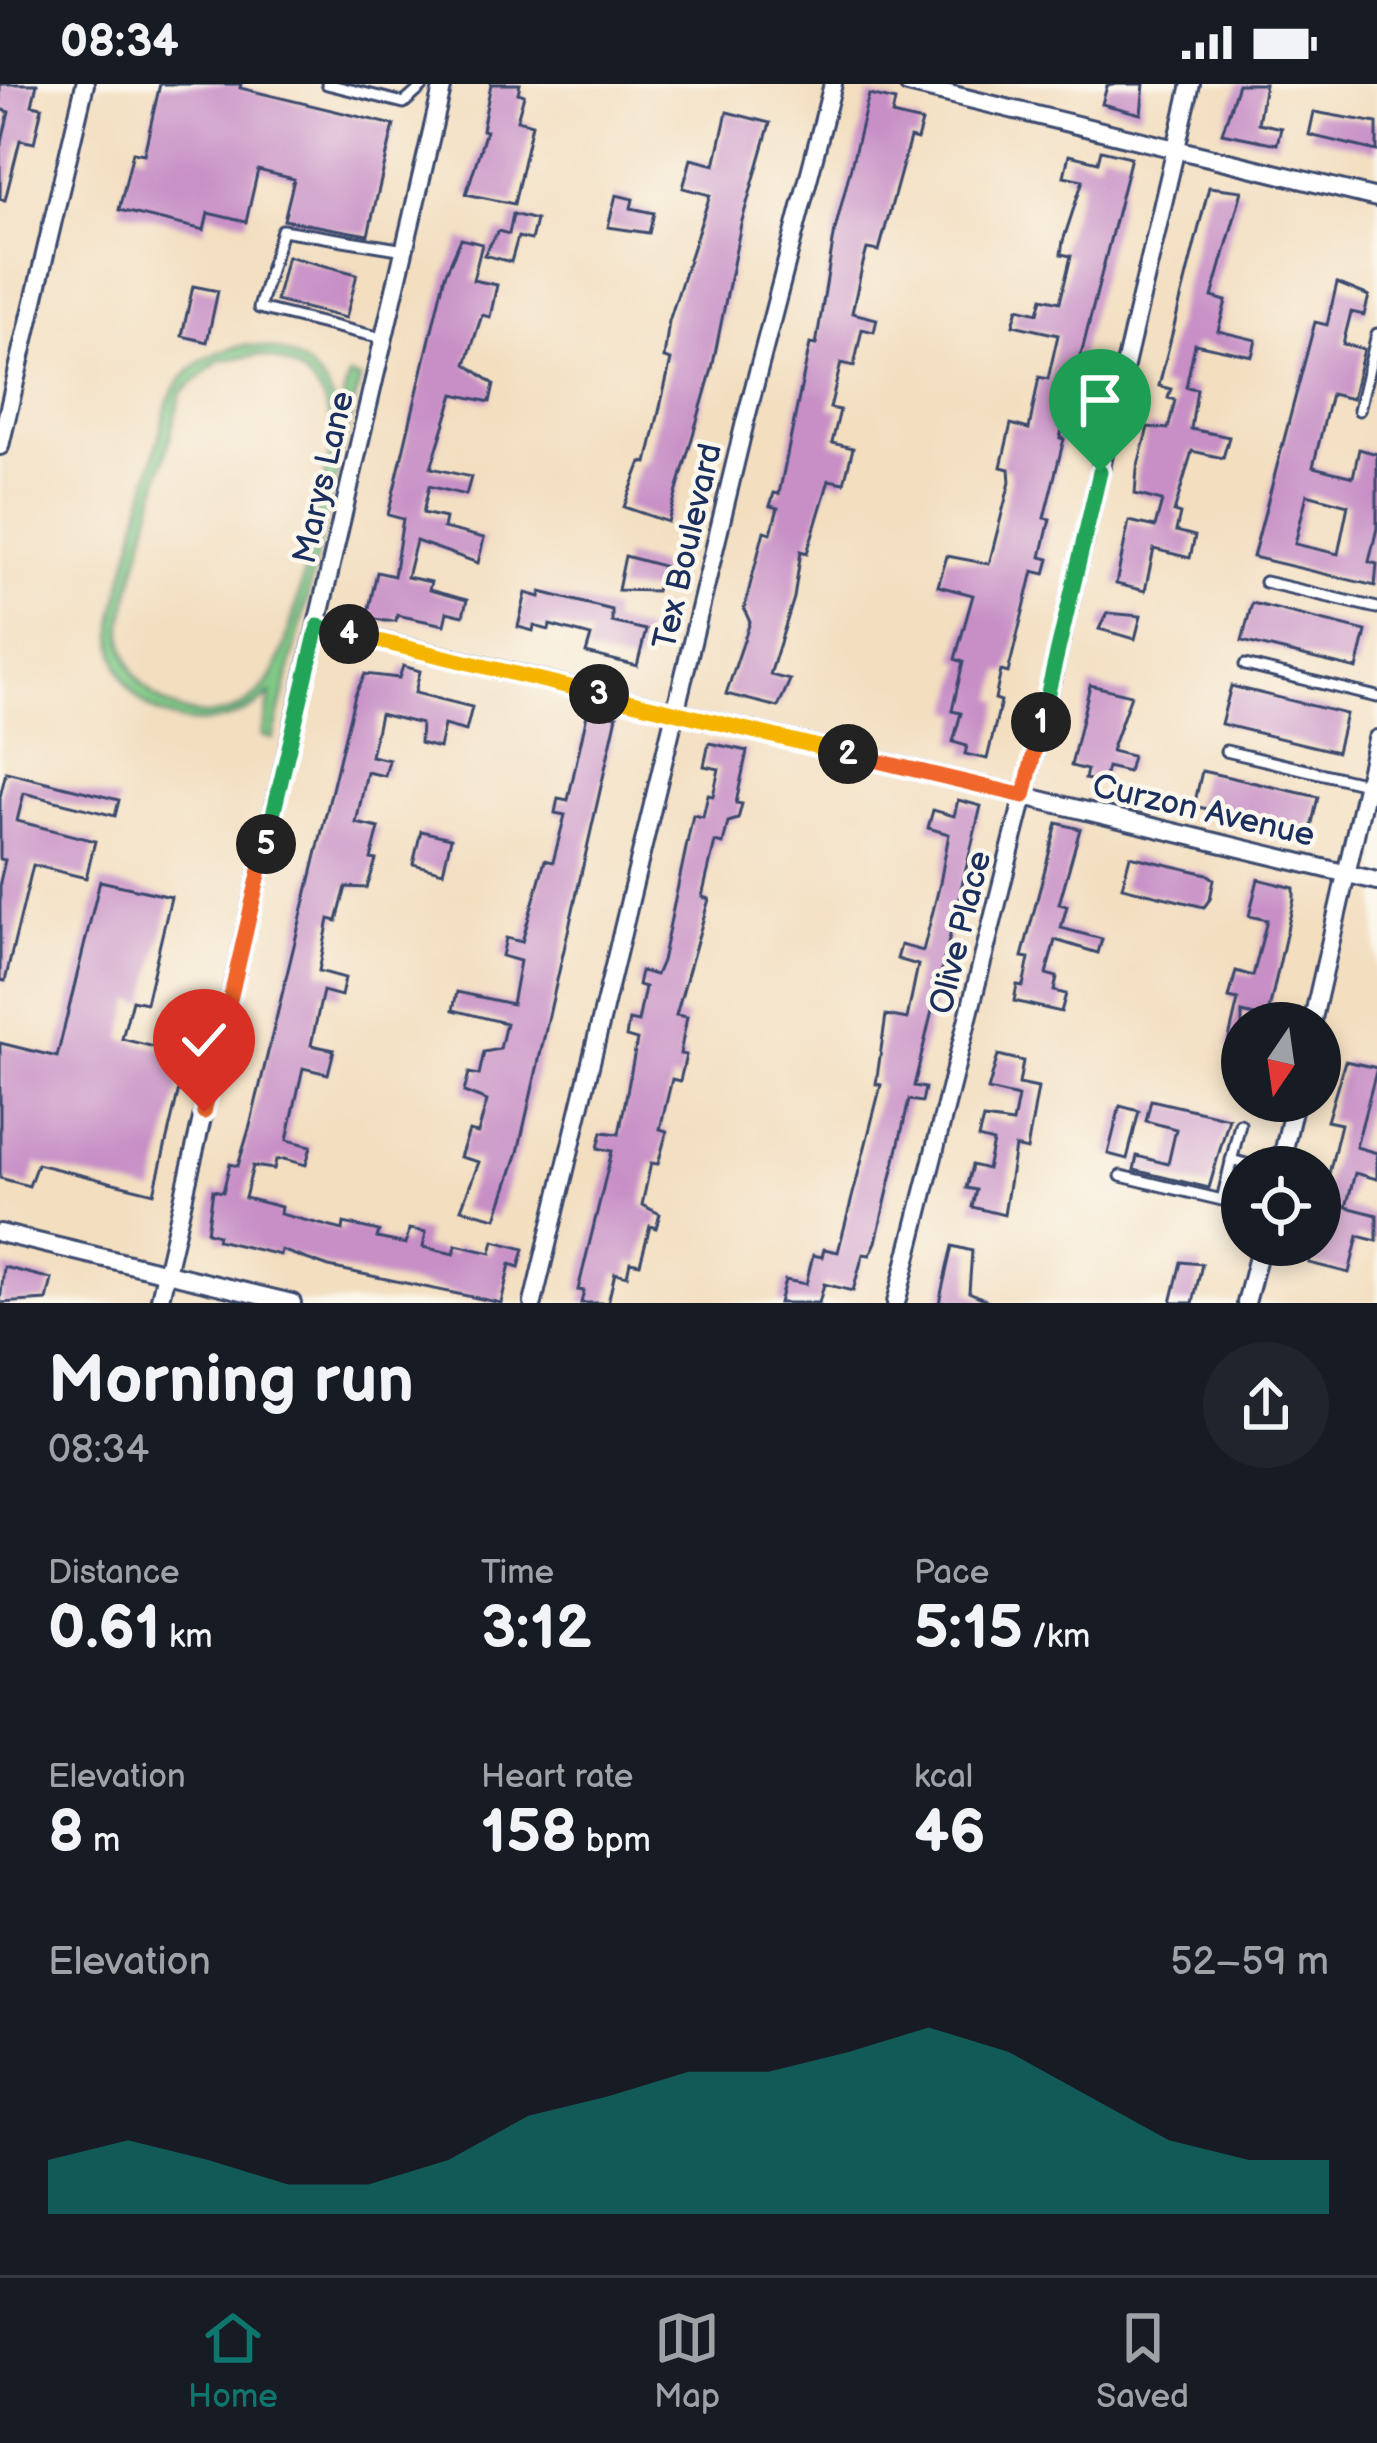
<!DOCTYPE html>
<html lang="en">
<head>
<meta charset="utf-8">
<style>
  body { margin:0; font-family:"Balsamiq Sans",sans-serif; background:#20242c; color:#f1f3f6; height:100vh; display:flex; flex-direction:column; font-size:45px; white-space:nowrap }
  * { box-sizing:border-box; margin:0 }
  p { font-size:39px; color:#9ea1a6 }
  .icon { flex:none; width:66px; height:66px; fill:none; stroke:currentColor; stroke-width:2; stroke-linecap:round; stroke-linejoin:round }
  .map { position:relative; height:1219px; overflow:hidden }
  .drawer { display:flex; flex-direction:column; background:#171b24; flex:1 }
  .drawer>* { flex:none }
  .needle { width:78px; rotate:193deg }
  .fabs { position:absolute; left:1221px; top:918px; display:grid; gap:24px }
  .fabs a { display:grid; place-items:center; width:120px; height:120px; border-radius:50%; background:#171b24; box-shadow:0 6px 18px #0003; font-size:60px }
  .pin { position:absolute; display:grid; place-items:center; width:102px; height:102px; color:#fff; margin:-123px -51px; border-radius:50% 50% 50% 0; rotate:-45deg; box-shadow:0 0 12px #0007 }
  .pin .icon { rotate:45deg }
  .km { position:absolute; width:60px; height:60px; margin:-30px; border-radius:50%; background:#222; color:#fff; font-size:33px; line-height:60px; text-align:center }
  .round { display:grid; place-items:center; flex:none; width:126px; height:126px; border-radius:63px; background:#20242c }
  .headline { display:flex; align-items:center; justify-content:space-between; height:204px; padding:0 48px }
  h1 { font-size:66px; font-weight:700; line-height:90px }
  .metrics { display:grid; grid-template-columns:repeat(3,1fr); gap:18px; height:204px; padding:12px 48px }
  .metrics div { display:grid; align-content:center }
  .metrics b { font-size:60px; font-weight:700 }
  .metrics small { font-size:33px; font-weight:400 }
  .metrics p { font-size:33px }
  .chart { height:336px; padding:24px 48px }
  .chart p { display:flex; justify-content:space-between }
  .chart svg { width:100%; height:216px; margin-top:12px; fill:#0f766e; opacity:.7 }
  .status { display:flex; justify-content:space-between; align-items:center; height:84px; padding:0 60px; background:#171b24; direction:ltr }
  .status svg { height:33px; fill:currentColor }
  .tab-bar { display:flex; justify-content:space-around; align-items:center; height:168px; border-top:3px solid #363941; background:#171b24; font-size:33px; color:#9ea1a6 }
  .tab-bar a { display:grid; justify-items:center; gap:6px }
  .tab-bar .on { color:#0f766e }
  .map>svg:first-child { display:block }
</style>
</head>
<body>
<div class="status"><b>08:34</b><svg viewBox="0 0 49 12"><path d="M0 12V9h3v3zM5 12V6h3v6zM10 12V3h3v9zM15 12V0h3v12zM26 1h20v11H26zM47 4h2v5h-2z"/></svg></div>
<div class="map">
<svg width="1377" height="1219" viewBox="0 0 1377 1219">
  <rect width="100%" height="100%" fill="#fbf7ec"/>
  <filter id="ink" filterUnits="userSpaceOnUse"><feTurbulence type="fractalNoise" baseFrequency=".00833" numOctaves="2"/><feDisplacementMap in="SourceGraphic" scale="24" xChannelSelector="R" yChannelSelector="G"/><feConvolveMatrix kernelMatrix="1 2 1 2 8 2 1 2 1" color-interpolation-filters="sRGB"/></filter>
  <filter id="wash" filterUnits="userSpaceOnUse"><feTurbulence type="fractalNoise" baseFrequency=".004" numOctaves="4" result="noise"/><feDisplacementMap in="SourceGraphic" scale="48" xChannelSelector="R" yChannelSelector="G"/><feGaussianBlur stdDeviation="2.7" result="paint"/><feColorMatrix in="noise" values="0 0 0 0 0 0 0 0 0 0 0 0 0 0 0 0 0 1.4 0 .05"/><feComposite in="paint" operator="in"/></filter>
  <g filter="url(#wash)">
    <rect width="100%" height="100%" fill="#f3dec0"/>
    <!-- green -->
    <path fill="#81c985" stroke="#4e7c72" stroke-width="3" fill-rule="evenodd" d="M 244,262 C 291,262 323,286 339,330 L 349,292 L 360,295 L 273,655 L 262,652 L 271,610 C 200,671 99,628 115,529 L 168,317 C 184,285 209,267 244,262 ZM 257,271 C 308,279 339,319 330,370 C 318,419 293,567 267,600 C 213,669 110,613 124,531 L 181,309 L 220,276 Z"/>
    <g id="blocks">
      <!-- building -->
      <g fill="#c78fc6" fill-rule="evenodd">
        <path d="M 0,0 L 37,0 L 32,21 L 42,23 L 34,59 L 20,56 L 5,116 L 0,115 L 0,65 L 9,28 L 0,25 Z"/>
        <path d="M 160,0 L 241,0 L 240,4 L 394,41 L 368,151 L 284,136 L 294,95 L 258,86 L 246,138 L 208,129 L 204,146 L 119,126 L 133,68 L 144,70 Z"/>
        <path d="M 491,0 L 520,0 L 518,9 L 524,11 L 517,36 L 532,40 L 514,120 L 466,110 L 486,47 L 482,46 Z"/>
        <path d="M 1117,0 L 1144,0 L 1141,30 L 1102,20 L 1107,2 Z"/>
        <path d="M 1238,0 L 1265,0 L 1258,39 L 1281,44 L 1277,60 L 1222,49 Z"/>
        <path d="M 869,11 L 895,17 L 892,31 L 922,38 L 917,56 L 910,54 L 879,167 L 867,165 L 862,183 L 852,229 L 877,235 L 874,248 L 862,245 L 854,282 L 841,279 L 830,324 L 840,326 L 832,359 L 853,364 L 844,399 L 829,396 L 807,469 L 801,467 L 794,514 L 770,591 L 790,596 L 778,623 L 726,610 L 750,538 L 744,525 L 764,447 L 771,449 L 778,424 L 770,422 L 774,409 L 779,410 L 810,260 L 816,261 L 835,146 Z"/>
        <path d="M 727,28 L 770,39 L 741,140 L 712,285 L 668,438 L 624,423 L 641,378 L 647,379 L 671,276 L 664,274 L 669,237 L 710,111 L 683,104 L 691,75 L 715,81 Z"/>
        <path d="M 1314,28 L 1377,39 L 1377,67 L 1309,51 Z"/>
        <path d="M 1101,66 L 1131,73 L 1060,354 L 1064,355 L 1044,434 L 1050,435 L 1041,473 L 1049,475 L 1045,490 L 1033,487 L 1008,589 L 1001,587 L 995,615 L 1001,617 L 987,675 L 965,670 L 967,662 L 953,658 L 961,629 L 952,627 L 963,578 L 955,575 L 973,511 L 938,502 L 947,472 L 989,480 L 1010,398 L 1009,385 L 1001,383 L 1011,340 L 1029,345 L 1039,293 L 1048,295 L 1058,251 L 1013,241 L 1018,224 L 1038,229 L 1042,214 L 1060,218 L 1071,172 L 1061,170 L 1063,157 L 1083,96 L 1064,92 L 1069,71 L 1098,78 Z"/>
        <path d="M 1209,103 L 1242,107 L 1212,213 L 1226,217 L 1218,247 L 1256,256 L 1252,272 L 1195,260 L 1186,303 L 1197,305 L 1191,345 L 1229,353 L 1223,374 L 1192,367 L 1174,428 L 1180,430 L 1176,447 L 1195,452 L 1190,474 L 1154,465 L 1145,507 L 1116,500 L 1129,437 L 1155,443 L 1162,417 L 1135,410 L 1137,385 L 1148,343 L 1168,345 L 1175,316 L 1168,314 L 1171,305 L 1159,302 Z"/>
        <path d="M 616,111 L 633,115 L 631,124 L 654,129 L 649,149 L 608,143 Z"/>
        <path d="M 513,130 L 536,136 L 531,156 L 518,153 L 511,178 L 484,171 L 498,147 L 509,150 Z"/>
        <path d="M 461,155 L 482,160 L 473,196 L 497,201 L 490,233 L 482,231 L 466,280 L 494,300 L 490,318 L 454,310 L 431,384 L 471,393 L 466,411 L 429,402 L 423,429 L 445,434 L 443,444 L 484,454 L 478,479 L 416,457 L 407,493 L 431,498 L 429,506 L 467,516 L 463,532 L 447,528 L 444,541 L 397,531 L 396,537 L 385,537 L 367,533 L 377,488 L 394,492 L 403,435 L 388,431 L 445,191 Z"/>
        <path d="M 287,172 L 357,190 L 346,234 L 276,217 Z"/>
        <path d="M 1337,199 L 1369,212 L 1364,231 L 1351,228 L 1343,260 L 1364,265 L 1352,315 L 1331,310 L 1313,383 L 1353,393 L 1359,365 L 1377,370 L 1377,444 L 1369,478 L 1377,480 L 1375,502 L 1253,473 L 1315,238 L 1327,241 ZM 1307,410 L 1348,421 L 1338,470 L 1295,460 Z"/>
        <path d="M 193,202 L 218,207 L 207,258 L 182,252 Z"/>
        <path d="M 625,472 L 663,482 L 656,507 L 618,506 Z"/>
        <path d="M 541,508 L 612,526 L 612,538 L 646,546 L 637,582 L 586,569 L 591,552 L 550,541 L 549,546 L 534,542 L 533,547 L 518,543 L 526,509 L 540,513 Z"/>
        <path d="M 1252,519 L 1366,547 L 1357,585 L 1242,557 Z"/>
        <path d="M 1107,529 L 1141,532 L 1135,555 L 1099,545 Z"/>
        <path d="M 403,582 L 420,587 L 415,609 L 472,623 L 466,647 L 444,641 L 439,664 L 420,659 L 421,640 L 380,630 L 371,672 L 389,676 L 385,692 L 367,688 L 356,739 L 379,744 L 371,775 L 376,776 L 367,804 L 346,803 L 337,837 L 329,835 L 319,887 L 345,894 L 341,912 L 323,907 L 311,961 L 334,966 L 328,990 L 303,984 L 287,1056 L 311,1062 L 306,1081 L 284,1075 L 276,1076 L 274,1085 L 253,1082 L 245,1114 L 281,1123 L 280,1130 L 343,1146 L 344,1139 L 379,1147 L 377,1154 L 406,1160 L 409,1145 L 426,1148 L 423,1163 L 454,1170 L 456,1161 L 491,1169 L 494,1157 L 524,1165 L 519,1183 L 510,1180 L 501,1219 L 329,1183 L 281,1166 L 280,1171 L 217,1156 L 218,1151 L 207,1148 L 213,1106 L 223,1108 L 230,1080 L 238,1082 L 250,1042 L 355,611 L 365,590 L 399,594 Z"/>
        <path d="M 1090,601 L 1131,611 L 1111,667 L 1132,672 L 1128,688 L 1107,683 L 1103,699 L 1085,695 L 1087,686 L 1071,682 Z"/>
        <path d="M 1231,602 L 1346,630 L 1337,668 L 1221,640 Z"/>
        <path d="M 588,626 L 617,632 L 518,1068 L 496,1134 L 461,1125 L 479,1078 L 460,1073 L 469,1047 L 478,1049 L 487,1017 L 464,1008 L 469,989 L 479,991 L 484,968 L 500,965 L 506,939 L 453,926 L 457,908 L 512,920 L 520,877 L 502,872 L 506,854 L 522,858 L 545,776 L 553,778 L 565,731 L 555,729 L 558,714 L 568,716 Z"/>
        <path d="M 709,659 L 747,667 L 736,719 L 742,720 L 738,735 L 728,738 L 723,760 L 715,758 L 702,813 L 709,815 L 676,931 L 687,933 L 680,970 L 686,971 L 680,997 L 672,995 L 660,1045 L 667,1047 L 658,1080 L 651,1079 L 642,1121 L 660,1130 L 656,1144 L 650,1142 L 640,1180 L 630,1178 L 627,1192 L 615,1189 L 608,1219 L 581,1219 L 584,1207 L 578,1206 L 612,1067 L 598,1064 L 602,1048 L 619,1050 L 637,956 L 626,953 L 629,936 L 638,938 L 645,903 L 638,901 L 641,887 L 656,891 L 662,877 L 693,731 L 703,733 L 708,711 L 713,712 L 719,685 L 704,682 Z"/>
        <path d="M 1202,687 L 1318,713 L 1310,748 L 1194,722 Z"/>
        <path d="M 6,688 L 119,716 L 115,732 L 24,709 L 17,737 L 95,757 L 86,794 L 33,781 L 5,897 L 0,896 L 0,798 L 5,776 L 0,775 L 0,713 Z"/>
        <path d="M 958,716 L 981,722 L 914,1002 L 925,1004 L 922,1018 L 909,1016 L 876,1158 L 870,1171 L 863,1170 L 853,1207 L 824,1200 L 819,1219 L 779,1219 L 785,1196 L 806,1200 L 813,1171 L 822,1173 L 824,1165 L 838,1168 L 881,1001 L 876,1000 L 886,931 L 907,935 L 918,881 L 897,875 L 901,861 L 923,867 L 940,799 L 949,750 L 928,744 L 933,726 L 954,732 Z"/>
        <path d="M 1057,739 L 1080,745 L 1059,820 L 1067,822 L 1061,844 L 1102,855 L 1098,869 L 1055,856 L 1046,890 L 1057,893 L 1054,907 L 1066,910 L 1061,928 L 1014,917 L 1017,901 L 1023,902 L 1029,874 L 1022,873 Z"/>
        <path d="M 421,747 L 451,754 L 443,788 L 413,780 Z"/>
        <path d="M 1130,772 L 1207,790 L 1214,795 L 1210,815 L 1204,823 L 1122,803 Z"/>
        <path d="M 1258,795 L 1294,804 L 1294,815 L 1269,926 L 1263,934 L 1242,929 L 1242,967 L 1227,963 L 1238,916 L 1229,914 L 1236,887 L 1253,892 L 1267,836 L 1249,832 Z"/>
        <path d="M 100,797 L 171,813 L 146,919 L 132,916 L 122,955 L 187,971 L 154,1109 L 37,1080 L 29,1102 L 0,1094 L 0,959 L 57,973 Z"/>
        <path d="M 998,971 L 1023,977 L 1019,1000 L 1038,1004 L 1027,1066 L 1015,1063 L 1004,1131 L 972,1123 L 976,1106 L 966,1104 L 972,1081 L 987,1085 L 993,1058 L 978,1054 L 983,1035 L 1013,1039 L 1018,1013 L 988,1006 Z"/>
        <path d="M 1345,977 L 1377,984 L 1356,1063 L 1377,1069 L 1377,1095 L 1355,1089 L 1346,1123 L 1377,1131 L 1377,1157 L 1358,1152 L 1349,1189 L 1309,1179 L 1313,1161 L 1320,1161 L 1320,1127 L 1341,1040 L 1327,1037 Z"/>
        <path d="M 1151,1016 L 1229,1034 L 1209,1104 L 1134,1086 L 1137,1072 L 1168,1080 L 1176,1045 L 1146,1037 Z"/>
        <path d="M 1120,1022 L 1139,1027 L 1127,1075 L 1108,1070 Z"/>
        <path d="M 952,1162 L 972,1167 L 969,1208 L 993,1219 L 939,1219 Z"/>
        <path d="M 1181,1178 L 1202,1180 L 1193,1219 L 1171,1219 Z"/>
        <path d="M 4,1183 L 52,1195 L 47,1216 L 0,1219 Z"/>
      </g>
    </g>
  </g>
  <g filter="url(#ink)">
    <use href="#blocks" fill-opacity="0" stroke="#3b496d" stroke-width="3"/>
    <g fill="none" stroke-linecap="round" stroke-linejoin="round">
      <defs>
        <g id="service">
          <path d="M 327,0 L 404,19 L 422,3"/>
          <path d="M 386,255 L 259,224 L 282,146 L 405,166"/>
          <path d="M 1359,326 L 1377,250"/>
          <path d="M 1265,498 L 1377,524"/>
          <path d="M 1245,581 L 1377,613"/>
          <path d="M 1226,667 L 1366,700"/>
          <path d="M 1231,1076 L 1257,1083"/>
          <path d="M 1121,1092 L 1222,1116 L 1240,1040"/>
        </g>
        <g id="minor">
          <path d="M 908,0 L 1377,114"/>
          <path d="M 0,362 L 85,0"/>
          <path d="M 318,542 L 1377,797"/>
          <path d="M 1312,939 L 1377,655"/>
          <path d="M 1280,1083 L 1295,1017"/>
          <path d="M 0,1149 L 292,1219"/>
          <path d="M 159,1219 L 443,0"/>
          <path d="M 533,1219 L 745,338 L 833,0"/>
          <path d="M 896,1219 L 1024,712 L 1191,0"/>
          <path d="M 1246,1219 L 1261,1161"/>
        </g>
      </defs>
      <!-- service casing -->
      <use href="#service" stroke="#3b496d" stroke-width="15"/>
      <!-- minor casing -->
      <use href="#minor" stroke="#3b496d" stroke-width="22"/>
      <!-- service -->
      <use href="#service" stroke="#fff" stroke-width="9"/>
      <!-- minor -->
      <use href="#minor" stroke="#fff" stroke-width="16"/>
    </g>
  </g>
  <g fill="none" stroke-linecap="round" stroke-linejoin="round" filter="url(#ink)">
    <defs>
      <path id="split-1" d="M 1041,638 L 1100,388"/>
      <path id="split-2" d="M 848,670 L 1024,712 L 1041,638"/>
      <path id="split-3" d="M 599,610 L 848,670"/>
      <path id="split-4" d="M 349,550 L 599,610"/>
      <path id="split-5" d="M 266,760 L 318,542 L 349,550"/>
      <path id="split-6" d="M 204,1028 L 266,760"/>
    </defs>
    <!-- split-1 casing -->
    <use href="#split-1" stroke="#fff" stroke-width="24"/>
    <!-- split-2 casing -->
    <use href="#split-2" stroke="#fff" stroke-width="24"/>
    <!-- split-3 casing -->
    <use href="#split-3" stroke="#fff" stroke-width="24"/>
    <!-- split-4 casing -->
    <use href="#split-4" stroke="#fff" stroke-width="24"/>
    <!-- split-5 casing -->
    <use href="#split-5" stroke="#fff" stroke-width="24"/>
    <!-- split-6 casing -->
    <use href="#split-6" stroke="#fff" stroke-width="24"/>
    <!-- split-1 -->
    <use href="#split-1" stroke="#22a559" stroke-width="15"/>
    <!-- split-2 -->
    <use href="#split-2" stroke="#f0652b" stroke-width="15"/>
    <!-- split-3 -->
    <use href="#split-3" stroke="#f5b400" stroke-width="15"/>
    <!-- split-4 -->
    <use href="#split-4" stroke="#f5b400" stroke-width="15"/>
    <!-- split-5 -->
    <use href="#split-5" stroke="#22a559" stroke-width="15"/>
    <!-- split-6 -->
    <use href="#split-6" stroke="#f0652b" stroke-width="15"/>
  </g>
  <g text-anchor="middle" stroke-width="9" stroke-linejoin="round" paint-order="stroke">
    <!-- street labels -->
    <g font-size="33" fill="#1b2f5e" stroke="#fbf7ec">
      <text transform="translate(322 393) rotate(-77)" y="12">Marys Lane</text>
      <text transform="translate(686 462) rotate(-77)" y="12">Tex Boulevard</text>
      <text transform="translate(1204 725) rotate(13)" y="12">Curzon Avenue</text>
      <text transform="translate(959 848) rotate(-76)" y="12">Olive Place</text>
    </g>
  </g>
</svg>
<div class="fabs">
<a><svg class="needle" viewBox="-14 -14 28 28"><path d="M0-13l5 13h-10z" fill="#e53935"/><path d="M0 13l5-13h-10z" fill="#9ea1a6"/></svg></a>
<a><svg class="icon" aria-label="locate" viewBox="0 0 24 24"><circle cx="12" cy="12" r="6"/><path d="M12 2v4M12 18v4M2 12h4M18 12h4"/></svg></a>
</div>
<div class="pin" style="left:1100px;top:388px;background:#1e9e55"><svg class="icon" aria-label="arrive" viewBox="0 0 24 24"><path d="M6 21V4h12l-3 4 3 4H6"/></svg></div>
<div class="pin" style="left:204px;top:1028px;background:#d93025"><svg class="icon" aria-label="check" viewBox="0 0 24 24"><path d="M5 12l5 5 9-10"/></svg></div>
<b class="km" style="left:1041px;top:638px">1</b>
<b class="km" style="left:848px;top:670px">2</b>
<b class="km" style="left:599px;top:610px">3</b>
<b class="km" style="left:349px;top:550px">4</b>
<b class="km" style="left:266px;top:760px">5</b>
</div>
<section class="drawer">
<div class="headline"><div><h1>Morning run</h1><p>08:34</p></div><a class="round"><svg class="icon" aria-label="share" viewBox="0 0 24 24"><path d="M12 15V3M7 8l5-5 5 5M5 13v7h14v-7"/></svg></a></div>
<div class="metrics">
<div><p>Distance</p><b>0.61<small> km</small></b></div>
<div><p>Time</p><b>3:12</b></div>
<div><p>Pace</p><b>5:15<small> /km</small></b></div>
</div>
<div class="metrics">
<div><p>Elevation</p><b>8<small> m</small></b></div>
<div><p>Heart rate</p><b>158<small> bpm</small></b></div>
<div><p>kcal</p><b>46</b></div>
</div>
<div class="chart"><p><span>Elevation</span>52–59 m</p>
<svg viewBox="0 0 160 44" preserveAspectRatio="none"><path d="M0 44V33L10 29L20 33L30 38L40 38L50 33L60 24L70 20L80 15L90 15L100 11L110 6L120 11L130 20L140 29L150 33L160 33V44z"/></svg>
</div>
</section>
<nav class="tab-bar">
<a class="on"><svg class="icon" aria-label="home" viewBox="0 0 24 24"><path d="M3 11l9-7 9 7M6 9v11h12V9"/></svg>Home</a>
<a><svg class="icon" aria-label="map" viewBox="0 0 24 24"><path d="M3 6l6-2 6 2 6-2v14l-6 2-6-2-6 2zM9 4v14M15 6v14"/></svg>Map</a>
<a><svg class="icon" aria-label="saved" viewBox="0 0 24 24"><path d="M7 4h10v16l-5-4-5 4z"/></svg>Saved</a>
</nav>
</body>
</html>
